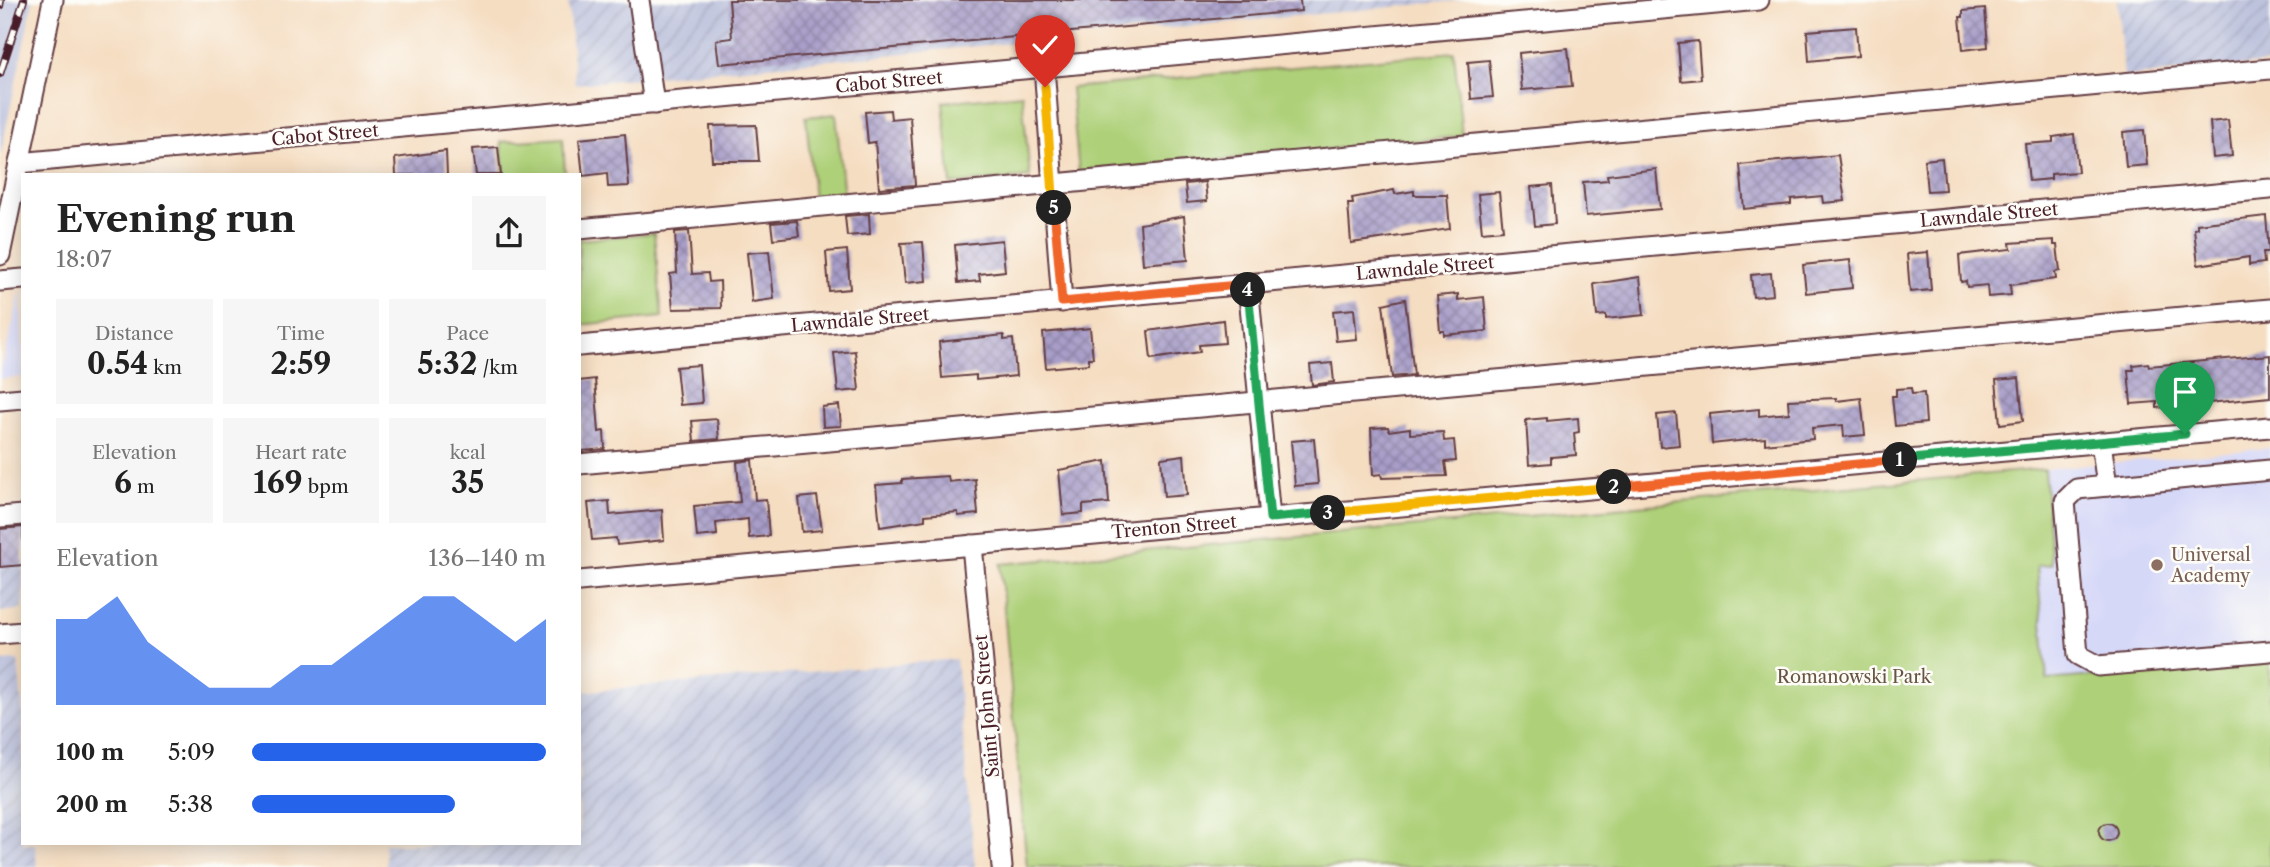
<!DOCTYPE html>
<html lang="en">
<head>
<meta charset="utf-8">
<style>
  body { margin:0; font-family:"Libre Caslon Text",serif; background:#f6f6f6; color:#222; height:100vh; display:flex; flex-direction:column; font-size:26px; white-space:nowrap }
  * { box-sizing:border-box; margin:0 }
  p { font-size:23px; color:#767676 }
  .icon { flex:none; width:38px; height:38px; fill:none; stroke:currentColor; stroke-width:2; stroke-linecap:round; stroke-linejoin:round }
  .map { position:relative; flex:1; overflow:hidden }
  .details { position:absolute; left:21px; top:173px; width:560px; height:672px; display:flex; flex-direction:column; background:#fff; border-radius:0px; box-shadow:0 4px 18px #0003 }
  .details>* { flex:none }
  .pin { position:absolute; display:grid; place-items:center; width:60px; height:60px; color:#fff; margin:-72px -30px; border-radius:50% 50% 50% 0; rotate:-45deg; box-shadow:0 0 7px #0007 }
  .pin .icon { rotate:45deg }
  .km { position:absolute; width:35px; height:35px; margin:-18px; border-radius:50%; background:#222; color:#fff; font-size:19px; line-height:35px; text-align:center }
  .round { display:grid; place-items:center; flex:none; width:74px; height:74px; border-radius:0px; background:#f6f6f6 }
  .overview { display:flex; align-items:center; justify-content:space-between; height:119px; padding:0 35px }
  h1 { font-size:38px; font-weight:800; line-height:52px }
  .figures { display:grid; grid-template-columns:repeat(3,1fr); gap:10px; height:119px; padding:7px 35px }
  .figures div { display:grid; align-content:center; border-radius:0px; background:#f6f6f6; text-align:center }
  .figures b { font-size:30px; font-weight:800 }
  .figures small { font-size:19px; font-weight:400 }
  .figures p { font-size:19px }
  .chart { height:196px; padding:14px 35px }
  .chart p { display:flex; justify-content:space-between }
  .chart svg { width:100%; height:126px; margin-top:7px; fill:#2563eb; opacity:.7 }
  ul { padding:0 35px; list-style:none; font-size:23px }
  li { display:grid; grid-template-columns:112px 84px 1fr; align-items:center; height:52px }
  li i { height:18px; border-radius:9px; background:#2563eb }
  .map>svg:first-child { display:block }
</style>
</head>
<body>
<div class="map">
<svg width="2270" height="867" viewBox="0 0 2270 867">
  <defs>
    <pattern id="industrial-furrows" width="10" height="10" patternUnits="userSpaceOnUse" patternTransform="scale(1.75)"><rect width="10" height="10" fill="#bec3dd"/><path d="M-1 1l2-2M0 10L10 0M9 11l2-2" fill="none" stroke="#a5a7be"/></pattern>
    <pattern id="building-cross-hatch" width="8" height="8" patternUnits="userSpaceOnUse" patternTransform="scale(1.75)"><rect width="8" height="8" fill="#a89ec9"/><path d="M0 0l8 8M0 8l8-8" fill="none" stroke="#8b80a3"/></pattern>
  </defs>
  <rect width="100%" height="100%" fill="#fdfcf7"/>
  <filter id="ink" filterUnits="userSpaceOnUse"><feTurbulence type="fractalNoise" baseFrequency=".0143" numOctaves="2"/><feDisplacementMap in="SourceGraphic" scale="14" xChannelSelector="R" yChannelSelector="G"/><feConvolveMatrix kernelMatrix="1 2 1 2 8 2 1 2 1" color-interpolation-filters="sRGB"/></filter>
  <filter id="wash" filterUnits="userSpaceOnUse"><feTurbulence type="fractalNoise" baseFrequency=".00686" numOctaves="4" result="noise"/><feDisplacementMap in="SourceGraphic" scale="28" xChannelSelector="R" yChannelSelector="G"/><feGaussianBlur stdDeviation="1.57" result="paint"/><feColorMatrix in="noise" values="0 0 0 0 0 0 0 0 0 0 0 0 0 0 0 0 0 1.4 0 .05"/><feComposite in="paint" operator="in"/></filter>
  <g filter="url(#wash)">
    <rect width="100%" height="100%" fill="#f5ddc1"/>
    <!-- built -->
    <g fill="#d6d8f8">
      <path d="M 21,290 L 23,377 L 0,379 L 0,375 Z"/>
      <path d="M 2270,448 L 2270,661 L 2047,681 L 2037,565 L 2052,564 L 2044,469 Z"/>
    </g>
    <!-- industrial -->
    <g fill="url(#industrial-furrows)">
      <path d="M 568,0 L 1466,0 L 575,84 Z"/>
      <path d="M 2117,0 L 2270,0 L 2270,63 L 2124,77 Z"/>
      <path d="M 23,523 L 23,609 L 0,612 L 0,525 Z"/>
      <path d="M 956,659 L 975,867 L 386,867 L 384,844 L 579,844 L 579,692 Z"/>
      <path d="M 18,660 L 23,716 L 23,844 L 35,844 L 37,867 L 0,867 L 0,661 Z"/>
    </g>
    <!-- railway -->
    <path fill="#bec3dd" d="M 0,0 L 33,0 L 0,157 Z"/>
    <!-- green -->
    <g fill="#aed078" stroke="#7c7852" stroke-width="2">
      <path d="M 1454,52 L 1462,136 L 1079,174 L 1071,88 Z"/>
      <path d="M 1022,94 L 1030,177 L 951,184 L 943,102 Z"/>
      <path d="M 836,114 L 844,197 L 814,200 L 806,117 Z"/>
      <path d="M 563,138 L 565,175 L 504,175 L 501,142 Z"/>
      <path d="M 654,233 L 662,317 L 579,325 L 579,240 Z"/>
      <path d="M 2044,469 L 2052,564 L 2037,566 L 2047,680 L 2270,661 L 2270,867 L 1027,867 L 1000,564 Z"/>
    </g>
    <g id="blocks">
      <!-- building -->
      <g fill="url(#building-cross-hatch)">
        <path d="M 729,0 L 1300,0 L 1301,11 L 719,64 L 716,40 L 732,38 Z"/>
        <path d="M 1985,9 L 1988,47 L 1963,50 L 1960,17 L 1963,17 L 1963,11 Z"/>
        <path d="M 1856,27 L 1858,56 L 1809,61 L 1807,31 Z"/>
        <path d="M 1698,41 L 1701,79 L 1681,81 L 1678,43 Z"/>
        <path d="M 1568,48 L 1572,86 L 1522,90 L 1519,53 Z"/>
        <path d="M 1489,60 L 1493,97 L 1471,99 L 1468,62 Z"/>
        <path d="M 890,110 L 891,119 L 910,117 L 915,185 L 879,188 L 875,142 L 868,143 L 865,112 Z"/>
        <path d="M 2228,120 L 2232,156 L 2213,158 L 2210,122 Z"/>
        <path d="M 756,125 L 759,161 L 712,161 L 710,126 Z"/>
        <path d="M 2144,130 L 2147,165 L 2126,167 L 2123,132 Z"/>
        <path d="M 625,134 L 629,186 L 608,187 L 607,173 L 583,176 L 579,139 Z"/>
        <path d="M 2074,134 L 2078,172 L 2051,174 L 2051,179 L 2029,181 L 2025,144 L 2053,142 L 2053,137 Z"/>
        <path d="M 498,147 L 501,175 L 476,175 L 473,149 Z"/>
        <path d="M 446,151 L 447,175 L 396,175 L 395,158 Z"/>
        <path d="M 1838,155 L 1845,201 L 1823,203 L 1822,196 L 1791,199 L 1791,204 L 1744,209 L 1740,165 Z"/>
        <path d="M 1942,158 L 1945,190 L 1927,191 L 1924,160 Z"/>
        <path d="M 1656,169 L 1660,209 L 1586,216 L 1583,182 L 1608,180 L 1607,175 Z"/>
        <path d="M 1205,182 L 1207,201 L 1187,203 L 1185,184 Z"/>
        <path d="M 1552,185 L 1555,224 L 1535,226 L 1531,187 Z"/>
        <path d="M 1394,190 L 1395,194 L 1414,191 L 1414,195 L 1447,195 L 1450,229 L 1351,243 L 1348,204 L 1353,204 L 1352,198 Z"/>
        <path d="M 1499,192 L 1503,230 L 1482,232 L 1478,194 Z"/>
        <path d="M 869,214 L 870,234 L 847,236 L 845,216 Z"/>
        <path d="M 1184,216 L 1188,260 L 1143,264 L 1140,224 Z"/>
        <path d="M 2266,216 L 2269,252 L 2263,252 L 2264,263 L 2249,265 L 2249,257 L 2198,265 L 2194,229 L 2197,228 L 2197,224 Z"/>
        <path d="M 797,221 L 799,236 L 773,239 L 771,223 Z"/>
        <path d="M 689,231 L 692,274 L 708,273 L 709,282 L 720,281 L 721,308 L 673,309 L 670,274 L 677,273 L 675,232 Z"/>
        <path d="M 1002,240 L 1005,271 L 979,274 L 980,281 L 958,283 L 955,245 Z"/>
        <path d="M 2054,240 L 2054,245 L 2057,245 L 2060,271 L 2055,272 L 2056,279 L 2010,285 L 2011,295 L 1988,297 L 1987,285 L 1967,287 L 1966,281 L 1961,282 L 1959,255 L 2011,249 L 2010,243 Z"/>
        <path d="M 923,242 L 926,281 L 905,283 L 901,243 Z"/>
        <path d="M 847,250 L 850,289 L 829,291 L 826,252 Z"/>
        <path d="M 769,251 L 774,299 L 752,302 L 747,253 Z"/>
        <path d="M 1928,252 L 1931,290 L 1910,292 L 1907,254 Z"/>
        <path d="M 1850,260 L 1852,288 L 1806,293 L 1803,265 Z"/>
        <path d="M 1771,273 L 1773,295 L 1753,297 L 1751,275 Z"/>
        <path d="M 1640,277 L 1644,315 L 1606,319 L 1606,315 L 1597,316 L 1594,284 Z"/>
        <path d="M 1458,294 L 1458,300 L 1484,297 L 1487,331 L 1444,335 L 1444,331 L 1440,331 L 1437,296 Z"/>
        <path d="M 1405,299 L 1414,375 L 1392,377 L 1383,304 Z"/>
        <path d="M 1354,309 L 1357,339 L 1336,341 L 1333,311 Z"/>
        <path d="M 1223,320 L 1225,343 L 1199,345 L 1200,352 L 1151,359 L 1148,331 Z"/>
        <path d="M 1090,328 L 1093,358 L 1089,358 L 1089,364 L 1046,368 L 1043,333 Z"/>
        <path d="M 1004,335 L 1004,340 L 1013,339 L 1016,376 L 976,380 L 976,375 L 942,378 L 939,342 Z"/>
        <path d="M 855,351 L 859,390 L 838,392 L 834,353 Z"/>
        <path d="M 2270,355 L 2270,397 L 2157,408 L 2157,402 L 2131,404 L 2128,370 L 2134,370 L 2133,365 L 2148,363 L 2149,366 Z"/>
        <path d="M 1332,363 L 1334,382 L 1312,385 L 1310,365 Z"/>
        <path d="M 699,365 L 702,403 L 680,405 L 676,367 Z"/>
        <path d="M 2019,378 L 2023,421 L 2000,424 L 1996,380 Z"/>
        <path d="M 595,379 L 599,432 L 604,431 L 605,449 L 581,451 L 579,381 Z"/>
        <path d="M 1911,388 L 1912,394 L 1924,393 L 1926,423 L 1895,426 L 1892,396 L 1896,396 L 1896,389 Z"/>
        <path d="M 1836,398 L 1836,401 L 1861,398 L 1865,435 L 1844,437 L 1843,425 L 1812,428 L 1813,439 L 1765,444 L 1765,438 L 1712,444 L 1710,414 L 1759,409 L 1759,416 L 1789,413 L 1788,400 Z"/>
        <path d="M 839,405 L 841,426 L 823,427 L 822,407 Z"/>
        <path d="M 1676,413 L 1679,445 L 1660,447 L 1657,415 Z"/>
        <path d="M 1547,418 L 1547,421 L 1578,418 L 1579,432 L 1574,433 L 1576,455 L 1551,457 L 1551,463 L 1529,465 L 1526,420 Z"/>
        <path d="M 717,419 L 719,439 L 694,441 L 692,421 Z"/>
        <path d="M 1388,427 L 1389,431 L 1410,428 L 1410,434 L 1443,432 L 1444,441 L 1454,440 L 1456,461 L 1445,462 L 1447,476 L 1382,478 L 1381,474 L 1373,475 L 1371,428 Z"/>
        <path d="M 1314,439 L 1318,484 L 1295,486 L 1291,441 Z"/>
        <path d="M 1184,455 L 1187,495 L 1164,497 L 1161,458 Z"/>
        <path d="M 752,460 L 755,500 L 766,499 L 769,536 L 749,538 L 748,519 L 716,523 L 717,535 L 697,537 L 694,506 L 740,502 L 737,462 Z"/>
        <path d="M 1106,461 L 1109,503 L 1083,505 L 1083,513 L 1063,515 L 1059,470 Z"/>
        <path d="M 948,476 L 949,482 L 975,479 L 978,514 L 958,516 L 958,512 L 925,515 L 925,520 L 880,527 L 876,485 L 902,483 L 902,479 Z"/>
        <path d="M 817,496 L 822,530 L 802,532 L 799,498 Z"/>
        <path d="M 609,501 L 610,515 L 662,510 L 664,540 L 617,545 L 616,538 L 592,540 L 588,503 Z"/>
        <path d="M 23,527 L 23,565 L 0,567 L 0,529 Z"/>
        <circle cx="2108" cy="832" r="9"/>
      </g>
    </g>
  </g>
  <g filter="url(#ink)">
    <use href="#blocks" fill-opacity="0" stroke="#643c42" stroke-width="2"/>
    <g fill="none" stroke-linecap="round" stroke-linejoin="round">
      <defs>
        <g id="minor">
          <path d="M 639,0 L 654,104"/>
          <path d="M 1044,67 L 1062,302"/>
          <path d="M 19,163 L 1759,0"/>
          <path d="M 579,229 L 2270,69"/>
          <path d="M 0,255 L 53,0"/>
          <path d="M 0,281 L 23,279"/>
          <path d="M 1248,284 L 1270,518"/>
          <path d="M 579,346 L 2270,189"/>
          <path d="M 0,400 L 23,398"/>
          <path d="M 2101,442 L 2107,486"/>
          <path d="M 579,464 L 2270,309"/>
          <path d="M 2270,470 L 2077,489 L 2065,501 L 2078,655 L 2098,666 L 2270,651"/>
          <path d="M 0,517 L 23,515"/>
          <path d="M 972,545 L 1002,867"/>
          <path d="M 579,581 L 2270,427"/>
          <path d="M 0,634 L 23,632"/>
        </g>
      </defs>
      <!-- minor casing -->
      <use href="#minor" stroke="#643c42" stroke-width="23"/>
      <!-- minor -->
      <use href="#minor" stroke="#fff" stroke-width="19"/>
      <defs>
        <g id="rail">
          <path d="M 0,6 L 1,0"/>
          <path d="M 0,74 L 24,0"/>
        </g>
      </defs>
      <!-- rail casing -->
      <use href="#rail" stroke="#4a1f2b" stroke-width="8"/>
      <!-- rail -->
      <use href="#rail" stroke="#fdfcf7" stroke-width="5" stroke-dasharray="16" stroke-linecap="butt"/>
    </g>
  </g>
  <g fill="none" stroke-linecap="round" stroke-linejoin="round" filter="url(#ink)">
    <defs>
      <path id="split-1" d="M 1900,460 L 2185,434"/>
      <path id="split-2" d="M 1614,487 L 1900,460"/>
      <path id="split-3" d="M 1328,513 L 1614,487"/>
      <path id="split-4" d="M 1248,290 L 1270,518 L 1328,513"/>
      <path id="split-5" d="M 1054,208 L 1062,302 L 1248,284 L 1248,290"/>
      <path id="split-6" d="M 1045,87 L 1054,208"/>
    </defs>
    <!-- split-1 casing -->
    <use href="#split-1" stroke="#fff" stroke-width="14"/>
    <!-- split-2 casing -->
    <use href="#split-2" stroke="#fff" stroke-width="14"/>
    <!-- split-3 casing -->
    <use href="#split-3" stroke="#fff" stroke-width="14"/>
    <!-- split-4 casing -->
    <use href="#split-4" stroke="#fff" stroke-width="14"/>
    <!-- split-5 casing -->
    <use href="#split-5" stroke="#fff" stroke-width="14"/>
    <!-- split-6 casing -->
    <use href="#split-6" stroke="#fff" stroke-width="14"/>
    <!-- split-1 -->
    <use href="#split-1" stroke="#22a559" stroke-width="9"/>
    <!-- split-2 -->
    <use href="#split-2" stroke="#f0652b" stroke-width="9"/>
    <!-- split-3 -->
    <use href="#split-3" stroke="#f5b400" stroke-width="9"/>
    <!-- split-4 -->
    <use href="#split-4" stroke="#22a559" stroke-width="9"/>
    <!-- split-5 -->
    <use href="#split-5" stroke="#f0652b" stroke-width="9"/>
    <!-- split-6 -->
    <use href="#split-6" stroke="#f5b400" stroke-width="9"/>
  </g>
  <!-- markers -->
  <circle fill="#8d6e63" stroke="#fdfcf7" stroke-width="2.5" cx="2157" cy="565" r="7"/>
  <g text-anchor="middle" stroke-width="5" stroke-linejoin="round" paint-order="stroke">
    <!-- street labels -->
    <g font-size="18" fill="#4a1f2b" stroke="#fdfcf7">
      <text transform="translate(889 82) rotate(-5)" y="6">Cabot Street</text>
      <text transform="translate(325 135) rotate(-5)" y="6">Cabot Street</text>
      <text transform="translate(1989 215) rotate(-5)" y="6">Lawndale Street</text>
      <text transform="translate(1425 268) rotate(-5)" y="6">Lawndale Street</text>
      <text transform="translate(860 320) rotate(-5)" y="6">Lawndale Street</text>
      <text transform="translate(1174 527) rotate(-5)" y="6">Trenton Street</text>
      <text transform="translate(987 706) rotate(-95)" y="6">Saint John Street</text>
    </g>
    <!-- education labels -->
    <g font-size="18" fill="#785e54" stroke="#fdfcf7" text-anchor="start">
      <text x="2171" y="561">Universal<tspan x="2171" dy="21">Academy</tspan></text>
    </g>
    <!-- park labels -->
    <g font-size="18" fill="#685442" stroke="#fdfcf7">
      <text x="1854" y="683">Romanowski Park</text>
    </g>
  </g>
</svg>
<div class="pin" style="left:2185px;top:434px;background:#1e9e55"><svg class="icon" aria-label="arrive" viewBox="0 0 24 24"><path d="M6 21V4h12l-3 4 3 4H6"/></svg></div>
<div class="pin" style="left:1045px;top:87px;background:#d93025"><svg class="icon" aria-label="check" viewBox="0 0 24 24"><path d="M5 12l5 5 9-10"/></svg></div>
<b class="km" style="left:1900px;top:460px">1</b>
<b class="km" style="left:1614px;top:487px">2</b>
<b class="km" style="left:1328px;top:513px">3</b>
<b class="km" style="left:1248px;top:290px">4</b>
<b class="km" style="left:1054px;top:208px">5</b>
<section class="details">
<div class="overview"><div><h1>Evening run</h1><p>18:07</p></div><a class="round"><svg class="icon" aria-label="share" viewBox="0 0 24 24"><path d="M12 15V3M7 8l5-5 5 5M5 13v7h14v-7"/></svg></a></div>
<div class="figures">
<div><p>Distance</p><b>0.54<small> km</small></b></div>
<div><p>Time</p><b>2:59</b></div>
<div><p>Pace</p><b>5:32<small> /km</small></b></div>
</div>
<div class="figures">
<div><p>Elevation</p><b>6<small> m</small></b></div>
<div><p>Heart rate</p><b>169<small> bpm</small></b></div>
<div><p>kcal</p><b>35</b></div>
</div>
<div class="chart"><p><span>Elevation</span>136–140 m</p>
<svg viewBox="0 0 160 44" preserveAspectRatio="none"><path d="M0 44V14L10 14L20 6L30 22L40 30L50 38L60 38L70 38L80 30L90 30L100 22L110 14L120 6L130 6L140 14L150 22L160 14V44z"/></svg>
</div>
<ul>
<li><b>100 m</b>5:09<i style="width:100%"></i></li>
<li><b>200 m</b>5:38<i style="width:69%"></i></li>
</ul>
</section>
</div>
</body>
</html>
